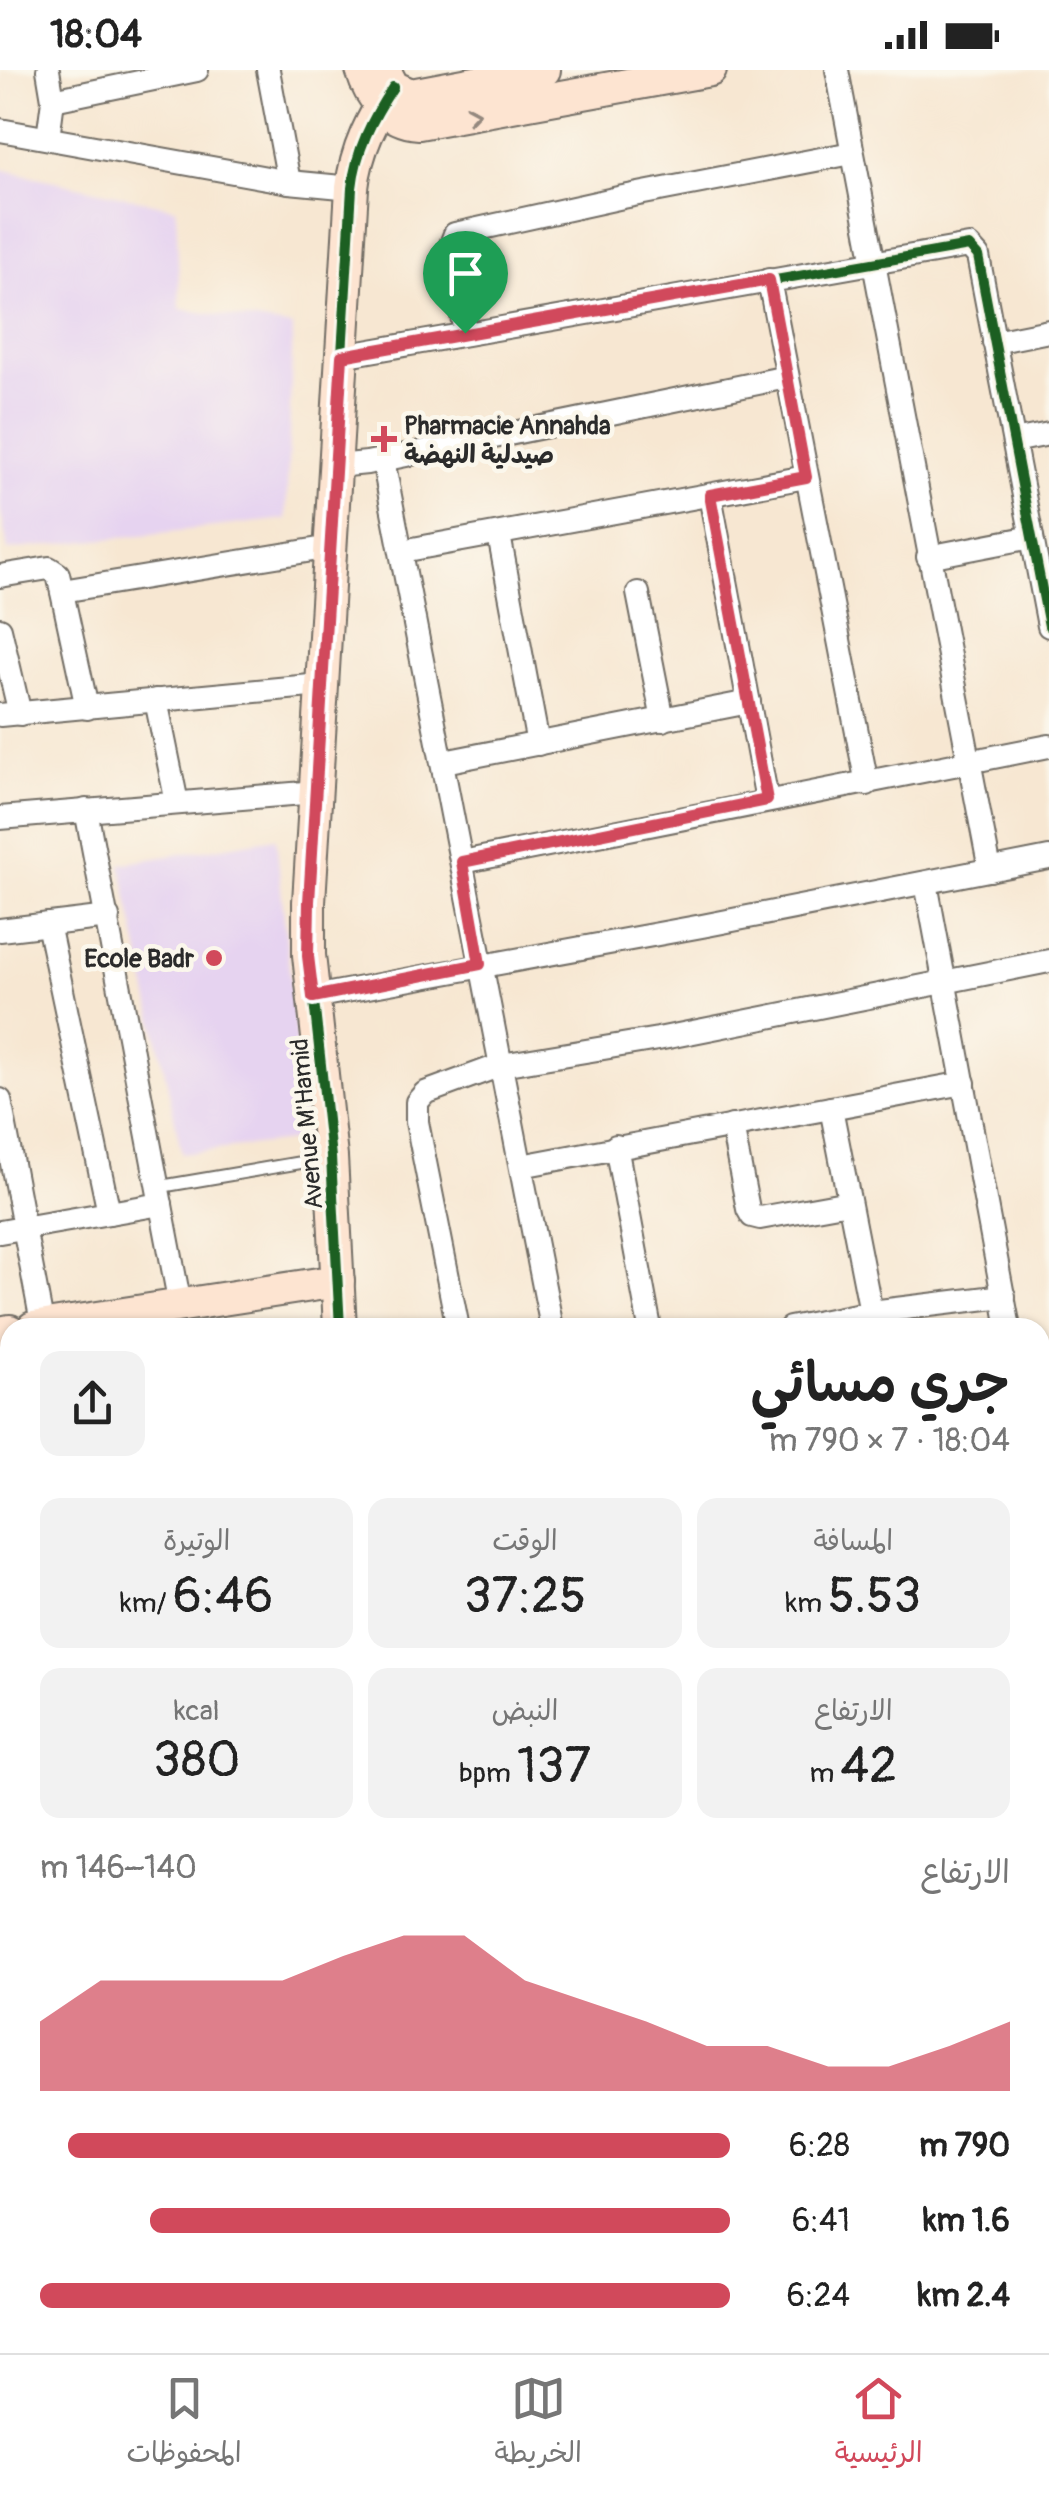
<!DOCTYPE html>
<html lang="ar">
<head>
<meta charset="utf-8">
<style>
  body { margin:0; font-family:Pangolin,"Playpen Sans Arabic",sans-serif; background:#f2f2f2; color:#222; direction:rtl; height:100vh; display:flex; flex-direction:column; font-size:38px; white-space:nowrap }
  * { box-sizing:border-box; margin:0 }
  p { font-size:32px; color:#767676 }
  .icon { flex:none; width:55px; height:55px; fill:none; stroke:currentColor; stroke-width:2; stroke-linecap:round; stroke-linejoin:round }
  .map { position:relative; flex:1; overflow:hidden; direction:ltr }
  .side { position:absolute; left:0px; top:1248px; width:1050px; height:1038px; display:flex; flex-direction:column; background:#fff; border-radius:30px 30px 0 0; box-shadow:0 2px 8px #0004; direction:rtl }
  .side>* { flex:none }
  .pin { position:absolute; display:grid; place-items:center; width:85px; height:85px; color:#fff; margin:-102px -42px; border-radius:50% 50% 50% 0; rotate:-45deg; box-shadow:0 0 10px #0007 }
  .pin .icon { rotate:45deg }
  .round { display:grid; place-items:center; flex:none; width:105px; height:105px; border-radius:20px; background:#f2f2f2 }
  .overview { display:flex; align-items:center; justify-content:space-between; height:170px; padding:0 40px }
  h1 { font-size:55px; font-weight:600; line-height:75px }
  .figures { display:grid; grid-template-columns:repeat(3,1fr); gap:15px; height:170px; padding:10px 40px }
  .figures div { display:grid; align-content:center; border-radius:20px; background:#f2f2f2; text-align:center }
  .figures b { font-size:50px; font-weight:600 }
  .figures small { font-size:28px; font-weight:400 }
  .figures p { font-size:28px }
  .chart { height:280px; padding:20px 40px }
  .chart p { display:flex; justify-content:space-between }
  .chart svg { width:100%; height:180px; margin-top:10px; fill:#d1495b; opacity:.7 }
  ul { padding:0 40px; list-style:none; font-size:32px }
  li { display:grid; grid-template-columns:160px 120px 1fr; align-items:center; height:75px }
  li i { height:25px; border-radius:12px; background:#d1495b }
  .status { display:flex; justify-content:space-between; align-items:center; height:70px; padding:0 50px; background:#fff; direction:ltr }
  .status svg { height:28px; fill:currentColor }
  .tab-bar { display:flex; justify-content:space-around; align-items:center; height:140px; border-top:2px solid #e0e0e0; background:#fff; font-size:28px; color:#767676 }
  .tab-bar a { display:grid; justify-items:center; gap:5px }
  .tab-bar .active { color:#d1495b }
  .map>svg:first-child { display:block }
</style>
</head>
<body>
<div class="status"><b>18:04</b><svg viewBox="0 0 49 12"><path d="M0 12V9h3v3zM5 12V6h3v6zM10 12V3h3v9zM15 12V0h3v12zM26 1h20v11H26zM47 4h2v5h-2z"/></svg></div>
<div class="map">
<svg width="1049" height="2283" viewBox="0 0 1049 2283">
  <rect width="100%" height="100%" fill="#fbf7ec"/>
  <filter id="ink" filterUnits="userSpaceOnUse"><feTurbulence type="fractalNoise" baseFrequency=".01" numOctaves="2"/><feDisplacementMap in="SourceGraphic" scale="20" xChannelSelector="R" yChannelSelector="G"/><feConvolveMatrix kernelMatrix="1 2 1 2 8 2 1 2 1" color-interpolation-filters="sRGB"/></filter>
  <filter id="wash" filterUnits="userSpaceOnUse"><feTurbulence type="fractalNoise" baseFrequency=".0048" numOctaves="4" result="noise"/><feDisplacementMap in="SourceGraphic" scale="40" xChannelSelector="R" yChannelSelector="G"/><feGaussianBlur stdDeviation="2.25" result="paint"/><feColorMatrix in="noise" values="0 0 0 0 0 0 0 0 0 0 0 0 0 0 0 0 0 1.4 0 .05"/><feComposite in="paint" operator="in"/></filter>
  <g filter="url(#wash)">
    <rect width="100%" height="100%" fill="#f7e7d2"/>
    <!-- built -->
    <g fill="#e6d3f0">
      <path d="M 0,99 L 176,138 L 180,239 L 293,257 L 286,449 L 8,480 L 0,438 Z"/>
      <path d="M 276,768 L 306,1069 L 182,1084 L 121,794 Z"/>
    </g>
  </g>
  <g filter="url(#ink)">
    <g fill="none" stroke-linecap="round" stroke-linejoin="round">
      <defs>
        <g id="lane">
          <path d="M 158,1117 L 327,1088"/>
          <path d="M 1040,1302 L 1049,1301"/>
        </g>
        <g id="street">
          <path d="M 48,0 L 53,30 L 48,68"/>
          <path d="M 268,0 L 289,112"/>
          <path d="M 837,0 L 990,800"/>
          <path d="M 53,30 L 197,0"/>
          <path d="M 0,60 L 289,112 L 352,118"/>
          <path d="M 769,210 L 867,714"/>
          <path d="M 465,263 L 450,177 L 455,164 L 623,127 L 852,83"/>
          <path d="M 994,272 L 1049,261"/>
          <path d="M 342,286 L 969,176 L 978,186 L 1049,556"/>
          <path d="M 1014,371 L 1049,364"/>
          <path d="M 383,390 L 552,1258"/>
          <path d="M 337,396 L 367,393 L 787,307"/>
          <path d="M 710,425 L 767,730"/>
          <path d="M 499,465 L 538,674"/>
          <path d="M 402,481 L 806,407"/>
          <path d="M 928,487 L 1032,467"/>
          <path d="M 0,506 L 49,498 L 58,504 L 87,638"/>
          <path d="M 62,521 L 331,477"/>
          <path d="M 638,523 L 663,650"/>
          <path d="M 0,559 L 20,644"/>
          <path d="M 156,630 L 177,733"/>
          <path d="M 0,645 L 321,615"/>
          <path d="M 444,692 L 749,632"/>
          <path d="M 86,740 L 180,1235"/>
          <path d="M 0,748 L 316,722"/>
          <path d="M 462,792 L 1049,676"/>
          <path d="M 926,813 L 1009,1258"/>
          <path d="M 48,854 L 109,1143"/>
          <path d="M 0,860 L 108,847"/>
          <path d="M 313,927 L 702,856 L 1049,788"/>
          <path d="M 0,1030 L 43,1258"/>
          <path d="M 831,1038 L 871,1242"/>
          <path d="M 732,1056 L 748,1139 L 752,1146 L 760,1148 L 849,1132"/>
          <path d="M 616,1076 L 650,1258"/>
          <path d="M 521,1096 L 964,1013"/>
          <path d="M 0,1162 L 161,1134"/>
          <path d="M 458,1258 L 417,1052 L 417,1032 L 425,1023 L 501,995 L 658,969 L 1049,891"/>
          <path d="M 790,1258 L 871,1242 L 1004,1226"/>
          <path d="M 1040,1423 L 1049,1441"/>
          <path d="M 0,1518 L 10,1517"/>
          <path d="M 1040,1562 L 1049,1565"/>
          <path d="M 0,1595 L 10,1671"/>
          <path d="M 1040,1668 L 1049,1668"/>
          <path d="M 1040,1749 L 1049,1749"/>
          <path d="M 0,1755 L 10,1753"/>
          <path d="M 0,1845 L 10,1844"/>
          <path d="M 1040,1855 L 1049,1855"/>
          <path d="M 0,1921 L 10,1920"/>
          <path d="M 1040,1953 L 1049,1952"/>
          <path d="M 1040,2000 L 1049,2000"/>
          <path d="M 0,2005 L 10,2004"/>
          <path d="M 1040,2084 L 1049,2083"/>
          <path d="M 0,2102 L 10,2100"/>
          <path d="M 1040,2152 L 1049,2153"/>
          <path d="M 0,2186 L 10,2184"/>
          <path d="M 0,2267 L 10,2265"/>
          <path d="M 101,2275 L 103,2283"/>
          <path d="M 1031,2275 L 1049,2279"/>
          <path d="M 146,2283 L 207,2275"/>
          <path d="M 528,2283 L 537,2275"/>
        </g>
        <g id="secondary">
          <path d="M 362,0 C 370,27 388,51 419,53 L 710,0"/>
          <path d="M 384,0 L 393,17 L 411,25 L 544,0"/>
          <path d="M 33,1258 L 338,1211"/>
          <path d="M 340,1258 L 331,1087 L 309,885 L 309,832 L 352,118 C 356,80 372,49 393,17"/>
          <path d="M 0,1263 L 10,1261"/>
          <path d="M 206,2283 L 207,2275"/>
        </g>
      </defs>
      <!-- lane casing -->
      <use href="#lane" stroke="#726d65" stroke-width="15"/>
      <!-- street casing -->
      <use href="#street" stroke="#726d65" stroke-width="26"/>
      <!-- secondary casing -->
      <use href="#secondary" stroke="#726d65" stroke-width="36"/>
      <!-- lane -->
      <use href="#lane" stroke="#fff" stroke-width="11"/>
      <!-- street -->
      <use href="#street" stroke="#fff" stroke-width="22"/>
      <!-- secondary -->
      <use href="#secondary" stroke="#fde4d1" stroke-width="32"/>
      <defs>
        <g id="cycleway">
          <path d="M 342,286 L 969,176 L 978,186 L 1049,556"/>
          <path d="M 340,1258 L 331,1087 L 309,885 L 309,832 L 352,118 C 356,80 372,49 393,17"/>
        </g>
      </defs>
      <!-- cycleway casing -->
      <use href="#cycleway" stroke="#fbf7ec" stroke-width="16"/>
      <!-- cycleway -->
      <use href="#cycleway" stroke="#1b5e20" stroke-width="10"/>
    </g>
    <!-- one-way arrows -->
    <defs><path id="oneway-chevron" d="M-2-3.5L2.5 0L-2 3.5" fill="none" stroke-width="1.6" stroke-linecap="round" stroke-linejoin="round" transform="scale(2.5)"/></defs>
    <use stroke="#94887e" href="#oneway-chevron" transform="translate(473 44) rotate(-9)"/>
  </g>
  <g fill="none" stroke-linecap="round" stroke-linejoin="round" filter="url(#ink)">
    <defs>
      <path id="route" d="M 769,210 L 806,407 L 710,425 L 767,730 L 462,792 L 480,894 L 313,927 L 308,886 L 309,832 L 342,286 Z"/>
    </defs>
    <!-- route casing -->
    <use href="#route" stroke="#fff" stroke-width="20"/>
    <!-- route -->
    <use href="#route" stroke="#d1495b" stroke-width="12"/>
  </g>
  <!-- markers -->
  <g fill="#d1495b" stroke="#fbf7ec" stroke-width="4">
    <path d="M379 354h10v10h10v10h-10v10h-10v-10h-10v-10h10z"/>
    <circle cx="214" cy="888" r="10"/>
  </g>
  <g text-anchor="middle" stroke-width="9" stroke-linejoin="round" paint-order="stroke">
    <!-- poi labels -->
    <g font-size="25" font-weight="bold" fill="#2b2b2b" stroke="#fbf7ec" text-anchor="start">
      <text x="404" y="364">Pharmacie Annahda<tspan x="404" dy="29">صيدلية النهضة</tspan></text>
      <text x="194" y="897" text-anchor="end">Ecole Badr</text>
    </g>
    <!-- street labels -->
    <g font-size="25" fill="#2b2b2b" stroke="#fbf7ec">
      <text transform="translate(306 1054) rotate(-95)" y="9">Avenue M'Hamid</text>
    </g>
  </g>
</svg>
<div class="pin" style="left:465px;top:263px;background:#1e9e55"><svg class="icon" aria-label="arrive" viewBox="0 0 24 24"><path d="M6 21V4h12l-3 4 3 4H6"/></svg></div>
<section class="side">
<div class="overview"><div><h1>جري مسائي</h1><p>18:04 · 7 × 790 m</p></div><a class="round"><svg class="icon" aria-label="share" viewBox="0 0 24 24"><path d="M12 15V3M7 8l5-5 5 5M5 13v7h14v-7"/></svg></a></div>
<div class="figures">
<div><p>المسافة</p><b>5.53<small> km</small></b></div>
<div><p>الوقت</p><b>37:25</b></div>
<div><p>الوتيرة</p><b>6:46<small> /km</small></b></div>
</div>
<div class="figures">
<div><p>الارتفاع</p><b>42<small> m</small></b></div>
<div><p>النبض</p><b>137<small> bpm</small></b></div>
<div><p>kcal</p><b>380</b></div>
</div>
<div class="chart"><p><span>الارتفاع</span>140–146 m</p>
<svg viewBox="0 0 160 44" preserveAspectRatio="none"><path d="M0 44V27L10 17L20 17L30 17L40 17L50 11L60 6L70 6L80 17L90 22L100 27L110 33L120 33L130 38L140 38L150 33L160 27V44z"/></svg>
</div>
<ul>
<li><b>790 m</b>6:28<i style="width:96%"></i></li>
<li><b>1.6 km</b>6:41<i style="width:84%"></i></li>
<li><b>2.4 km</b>6:24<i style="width:100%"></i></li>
</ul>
</section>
</div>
<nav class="tab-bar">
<a class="active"><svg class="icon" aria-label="home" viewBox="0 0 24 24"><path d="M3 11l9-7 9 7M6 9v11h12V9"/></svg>الرئيسية</a>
<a><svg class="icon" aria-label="map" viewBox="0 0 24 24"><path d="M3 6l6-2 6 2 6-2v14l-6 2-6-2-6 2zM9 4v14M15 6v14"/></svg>الخريطة</a>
<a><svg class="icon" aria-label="saved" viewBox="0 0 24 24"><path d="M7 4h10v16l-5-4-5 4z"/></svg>المحفوظات</a>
</nav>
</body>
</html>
